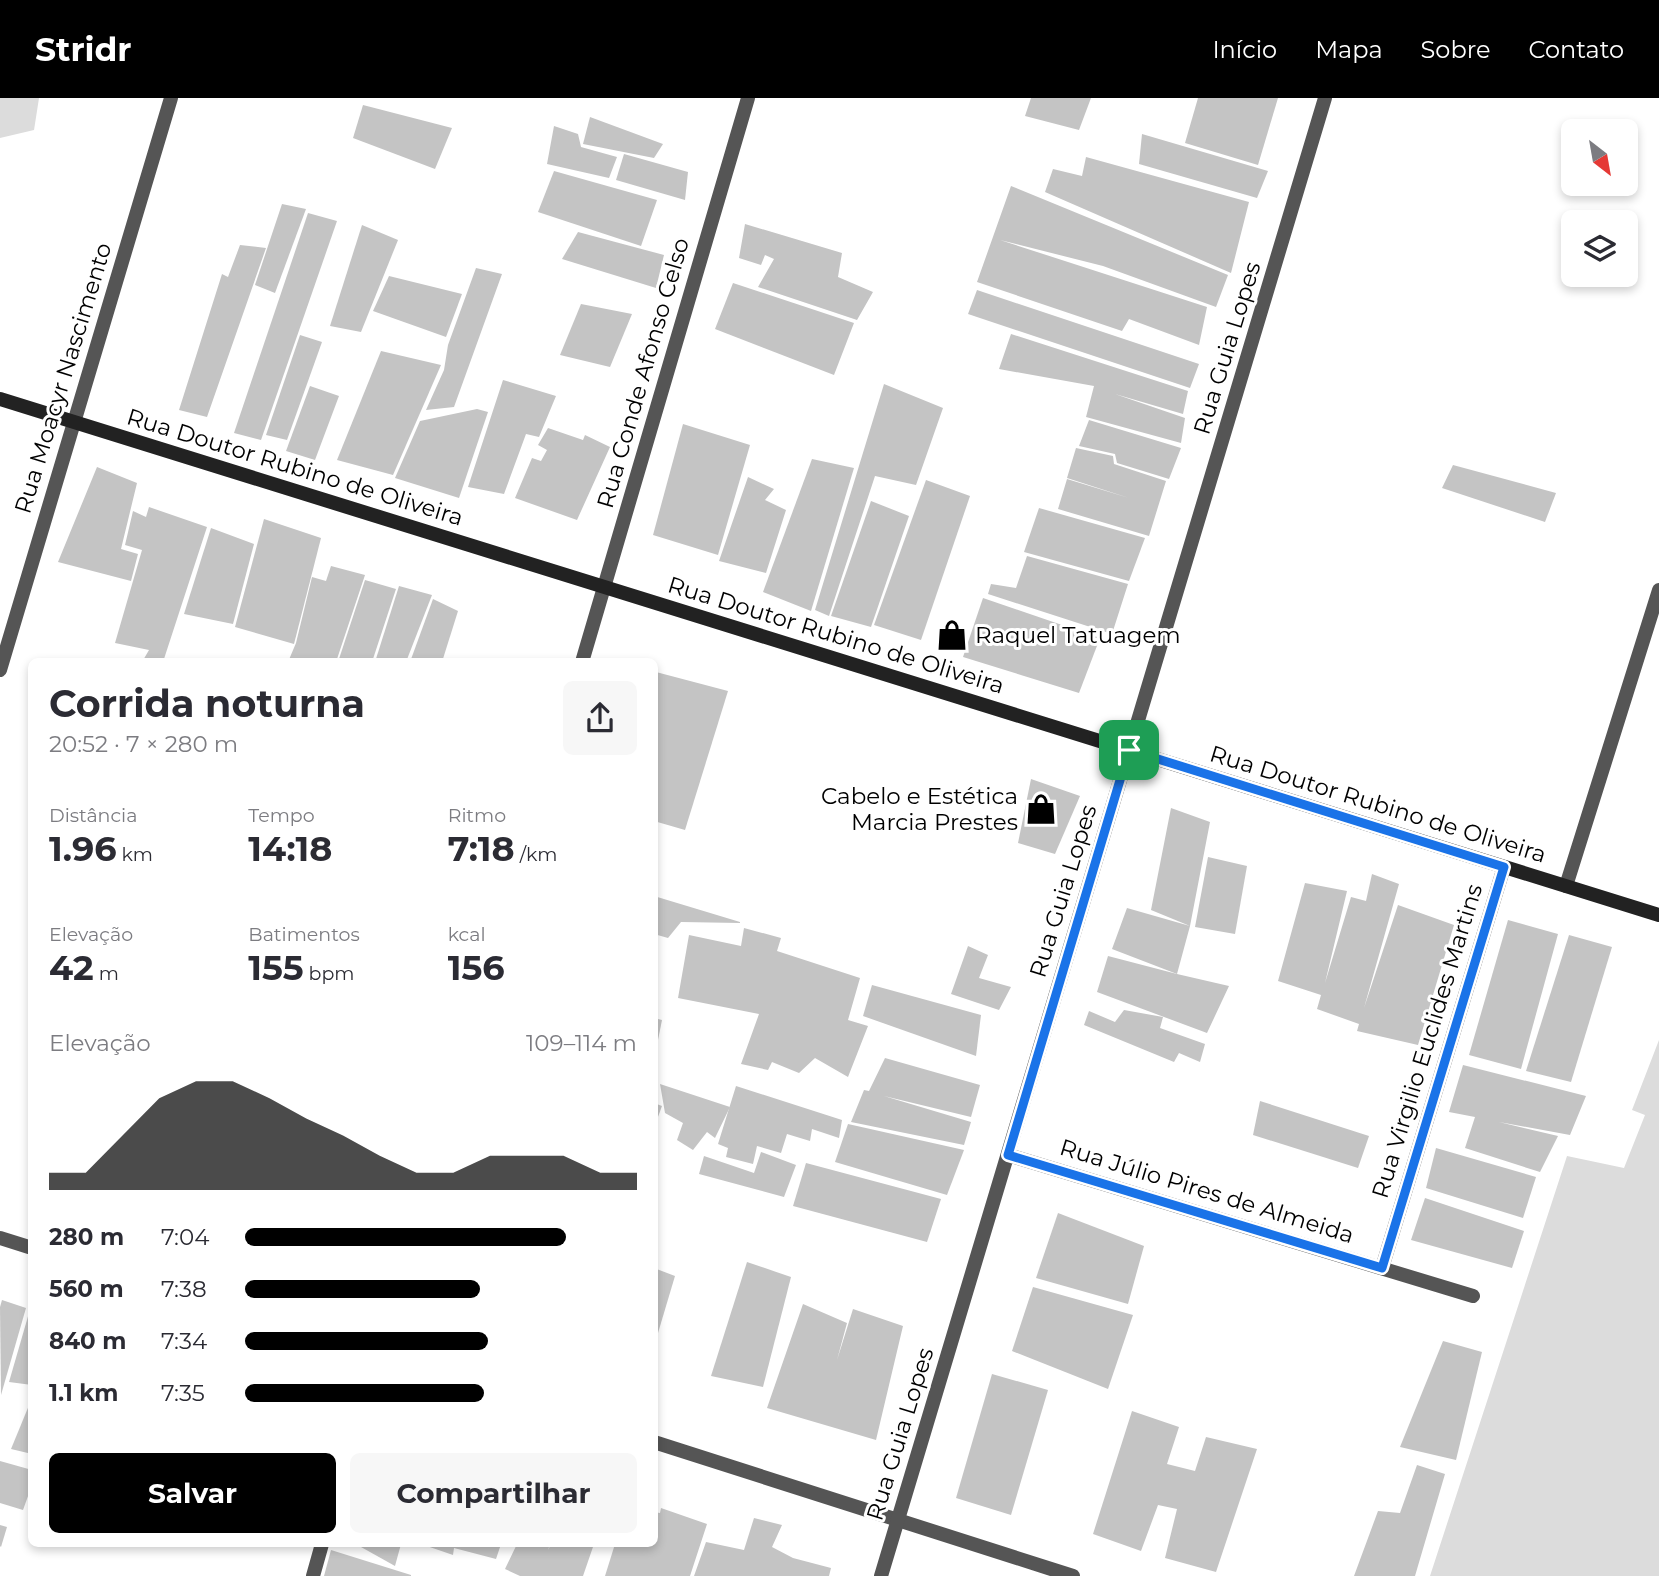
<!DOCTYPE html>
<html lang="pt">
<head>
<meta charset="utf-8">
<style>
  body { margin:0; font-family:Montserrat,sans-serif; background:#f7f7f7; color:#2b2b33; height:100vh; display:flex; flex-direction:column; font-size:26px; white-space:nowrap }
  * { box-sizing:border-box; margin:0 }
  p { font-size:23px; color:#7c7c81 }
  .icon { flex:none; width:38px; height:38px; fill:none; stroke:currentColor; stroke-width:2; stroke-linecap:round; stroke-linejoin:round }
  .map { position:relative; flex:1; overflow:hidden }
  .side { position:absolute; left:28px; top:560px; width:630px; height:889px; display:flex; flex-direction:column; background:#fff; border-radius:10px; box-shadow:0 4px 10px #0003 }
  .side>* { flex:none }
  .needle { width:46px; rotate:149deg }
  .fabs { position:absolute; left:1561px; top:21px; display:grid; gap:14px }
  .fabs a { display:grid; place-items:center; width:77px; height:77px; border-radius:10px; background:#fff; box-shadow:0 4px 10px #0003; font-size:35px }
  .pin { position:absolute; display:grid; place-items:center; width:60px; height:60px; color:#fff; margin:-30px; border-radius:14px; box-shadow:0 4px 10px #0006 }
  .round { display:grid; place-items:center; flex:none; width:74px; height:74px; border-radius:10px; background:#f7f7f7 }
  .overview { display:flex; align-items:center; justify-content:space-between; height:119px; padding:0 21px }
  h1 { font-size:38px; font-weight:700; line-height:52px }
  .stats { display:grid; grid-template-columns:repeat(3,1fr); gap:10px; height:119px; padding:7px 21px }
  .stats div { display:grid; align-content:center }
  .stats b { font-size:35px; font-weight:700 }
  .stats small { font-size:19px; font-weight:400 }
  .stats p { font-size:19px }
  .chart { height:196px; padding:14px 21px }
  .chart p { display:flex; justify-content:space-between }
  .chart svg { width:100%; height:126px; margin-top:7px; fill:#000; opacity:.7 }
  .action { display:flex; gap:14px; margin-top:auto; padding:14px 21px }
  .action a { flex:1; height:80px; border-radius:10px; background:#000; color:#fff; font-size:28px; font-weight:700; line-height:80px; text-align:center }
  .action a+a { background:#f7f7f7; color:#2b2b33 }
  ul { padding:0 21px; list-style:none; font-size:23px }
  li { display:grid; grid-template-columns:112px 84px 1fr; align-items:center; height:52px }
  li i { height:18px; border-radius:9px; background:#000 }
  header { display:flex; align-items:center; gap:42px; box-sizing:border-box; height:98px; padding:0 35px; background:#000; color:#fff }
  header strong { font-size:33px }
  nav { display:flex; gap:38px; margin-inline-start:auto; font-size:24px }
  .map>svg:first-child { display:block }
</style>
</head>
<body>
<header>
<strong>Stridr</strong>
<nav><a>Início</a><a>Mapa</a><a>Sobre</a><a>Contato</a></nav>
</header>
<div class="map">
<svg width="1659" height="1478" viewBox="0 0 1659 1478">
  <rect width="100%" height="100%" fill="#fff"/>
  <!-- green -->
  <g fill="#dcdcdc">
    <path d="M 0,0 L 39,0 L 34,32 L 0,40 Z"/>
    <path d="M 1659,942 L 1659,1478 L 1430,1478 L 1567,1058 L 1624,1070 L 1645,1017 L 1632,1012 Z"/>
  </g>
  <!-- building -->
  <g fill="#c4c4c4">
    <path d="M 1031,0 L 1091,0 L 1079,32 L 1025,18 Z"/>
    <path d="M 1198,0 L 1278,0 L 1258,67 L 1185,45 Z"/>
    <path d="M 363,7 L 452,30 L 435,71 L 353,40 Z"/>
    <path d="M 590,19 L 663,46 L 654,60 L 583,46 Z"/>
    <path d="M 554,28 L 578,36 L 581,49 L 617,59 L 609,80 L 547,66 Z"/>
    <path d="M 1142,36 L 1268,73 L 1257,100 L 1139,66 Z"/>
    <path d="M 624,56 L 688,74 L 685,102 L 616,82 Z"/>
    <path d="M 1086,59 L 1249,104 L 1231,175 L 1045,94 L 1053,71 L 1082,78 Z"/>
    <path d="M 554,73 L 657,102 L 641,148 L 538,114 Z"/>
    <path d="M 1011,88 L 1228,177 L 1216,209 L 1103,168 L 1000,142 L 1207,209 L 1199,247 L 1129,221 L 1122,233 L 977,184 Z"/>
    <path d="M 282,106 L 306,111 L 275,195 L 255,187 Z"/>
    <path d="M 308,115 L 337,123 L 261,342 L 234,335 Z"/>
    <path d="M 745,126 L 842,155 L 838,179 L 873,194 L 857,222 L 758,189 L 774,161 L 765,157 L 761,167 L 739,160 Z"/>
    <path d="M 362,127 L 398,142 L 361,234 L 330,228 Z"/>
    <path d="M 578,134 L 664,157 L 656,190 L 562,161 Z"/>
    <path d="M 240,147 L 266,150 L 207,319 L 179,312 L 222,176 L 228,179 Z"/>
    <path d="M 476,170 L 502,176 L 454,309 L 426,312 L 444,272 L 448,247 Z"/>
    <path d="M 389,178 L 462,196 L 446,239 L 373,213 Z"/>
    <path d="M 733,185 L 854,225 L 834,277 L 715,231 Z"/>
    <path d="M 977,192 L 1199,266 L 1190,290 L 968,216 Z"/>
    <path d="M 581,206 L 632,216 L 610,269 L 560,257 Z"/>
    <path d="M 1011,236 L 1188,293 L 1183,316 L 1115,296 L 1185,320 L 1181,345 L 1086,319 L 1094,288 L 999,271 Z"/>
    <path d="M 300,237 L 322,244 L 287,342 L 266,337 Z"/>
    <path d="M 381,253 L 441,267 L 393,377 L 337,362 Z"/>
    <path d="M 503,282 L 556,298 L 539,339 L 526,336 L 504,396 L 468,389 Z"/>
    <path d="M 884,286 L 943,310 L 916,387 L 875,378 L 829,518 L 815,512 Z"/>
    <path d="M 310,288 L 339,298 L 315,362 L 286,353 Z"/>
    <path d="M 477,311 L 488,314 L 459,400 L 395,380 L 420,323 Z"/>
    <path d="M 1089,322 L 1181,350 L 1169,381 L 1117,365 L 1115,356 L 1079,348 Z"/>
    <path d="M 683,326 L 750,347 L 718,457 L 653,437 Z"/>
    <path d="M 548,330 L 583,342 L 585,337 L 610,349 L 577,422 L 515,400 L 532,360 L 541,363 L 547,352 L 538,347 Z"/>
    <path d="M 1076,350 L 1113,358 L 1114,366 L 1166,383 L 1149,438 L 1058,411 L 1067,381 L 1129,400 L 1067,380 Z"/>
    <path d="M 812,361 L 854,370 L 811,513 L 763,494 Z"/>
    <path d="M 1453,367 L 1556,395 L 1545,424 L 1442,390 Z"/>
    <path d="M 97,369 L 137,385 L 121,451 L 138,456 L 131,483 L 58,464 Z"/>
    <path d="M 748,379 L 774,391 L 765,402 L 786,412 L 766,475 L 719,463 Z"/>
    <path d="M 926,382 L 970,398 L 921,542 L 874,527 Z"/>
    <path d="M 871,403 L 909,418 L 871,529 L 831,518 Z"/>
    <path d="M 149,409 L 207,429 L 163,564 L 142,564 L 149,552 L 115,545 L 142,452 L 125,447 L 133,413 L 146,419 Z"/>
    <path d="M 1039,410 L 1145,440 L 1129,483 L 1024,454 Z"/>
    <path d="M 264,421 L 321,440 L 294,546 L 235,529 Z"/>
    <path d="M 211,430 L 254,446 L 233,526 L 184,516 Z"/>
    <path d="M 1027,458 L 1128,486 L 1112,536 L 988,496 L 991,486 L 1016,490 Z"/>
    <path d="M 331,468 L 365,477 L 336,564 L 288,564 L 296,545 L 312,479 L 326,483 Z"/>
    <path d="M 365,482 L 396,491 L 372,564 L 338,564 Z"/>
    <path d="M 399,488 L 432,497 L 406,564 L 375,564 Z"/>
    <path d="M 983,500 L 1100,540 L 1079,595 L 963,559 Z"/>
    <path d="M 433,501 L 458,513 L 442,564 L 410,564 Z"/>
    <path d="M 656,574 L 728,593 L 685,732 L 654,723 Z"/>
    <path d="M 1031,681 L 1080,698 L 1055,756 L 1018,745 Z"/>
    <path d="M 1171,710 L 1210,724 L 1190,828 L 1177,876 L 1112,851 L 1127,810 L 1190,828 L 1151,812 Z"/>
    <path d="M 1208,759 L 1247,768 L 1235,836 L 1195,829 Z"/>
    <path d="M 1372,776 L 1399,786 L 1364,910 L 1398,807 L 1454,827 L 1418,947 L 1357,933 L 1359,926 L 1317,911 L 1321,897 L 1278,883 L 1305,785 L 1347,793 L 1325,885 L 1351,799 L 1366,803 Z"/>
    <path d="M 654,798 L 740,824 L 740,825 L 681,824 L 668,840 L 654,836 Z"/>
    <path d="M 1508,822 L 1558,836 L 1521,971 L 1469,957 Z"/>
    <path d="M 744,830 L 781,840 L 777,853 L 860,880 L 848,922 L 868,928 L 848,979 L 815,960 L 799,975 L 772,964 L 768,972 L 741,966 L 759,916 L 678,900 L 689,837 L 741,848 Z"/>
    <path d="M 1569,837 L 1612,849 L 1571,984 L 1526,973 Z"/>
    <path d="M 968,848 L 988,857 L 979,880 L 1011,889 L 999,912 L 951,896 Z"/>
    <path d="M 1108,858 L 1177,876 L 1229,888 L 1207,935 L 1097,894 Z"/>
    <path d="M 872,887 L 981,917 L 976,958 L 863,918 Z"/>
    <path d="M 1124,912 L 1163,919 L 1160,930 L 1205,946 L 1200,964 L 1179,955 L 1174,964 L 1084,927 L 1089,913 L 1115,924 Z"/>
    <path d="M 654,920 L 662,922 L 656,952 L 654,952 Z"/>
    <path d="M 885,960 L 980,987 L 971,1019 L 884,998 L 971,1024 L 964,1047 L 851,1024 L 864,992 L 869,993 Z"/>
    <path d="M 1463,967 L 1586,998 L 1570,1037 L 1499,1024 L 1558,1038 L 1540,1074 L 1465,1050 L 1475,1019 L 1449,1014 Z"/>
    <path d="M 660,986 L 730,1009 L 715,1040 L 707,1034 L 693,1052 L 677,1042 L 683,1025 L 665,1015 Z"/>
    <path d="M 736,988 L 842,1022 L 839,1040 L 812,1031 L 810,1043 L 787,1036 L 781,1055 L 757,1048 L 753,1066 L 726,1059 L 728,1050 L 718,1046 Z"/>
    <path d="M 1260,1003 L 1369,1038 L 1358,1070 L 1253,1037 Z"/>
    <path d="M 654,1005 L 662,1008 L 655,1027 L 654,1027 Z"/>
    <path d="M 848,1026 L 964,1052 L 947,1097 L 835,1064 Z"/>
    <path d="M 1436,1050 L 1536,1079 L 1523,1120 L 1426,1090 Z"/>
    <path d="M 761,1054 L 796,1067 L 784,1099 L 699,1076 L 704,1058 L 754,1075 Z"/>
    <path d="M 806,1065 L 941,1101 L 927,1144 L 793,1108 Z"/>
    <path d="M 1425,1100 L 1524,1133 L 1512,1170 L 1411,1142 Z"/>
    <path d="M 1058,1115 L 1144,1148 L 1128,1206 L 1036,1180 Z"/>
    <path d="M 747,1164 L 791,1179 L 763,1289 L 711,1278 Z"/>
    <path d="M 654,1170 L 675,1178 L 655,1245 L 654,1244 Z"/>
    <path d="M 1033,1189 L 1133,1217 L 1108,1291 L 1012,1253 Z"/>
    <path d="M 2,1202 L 26,1210 L 1,1297 L 0,1209 Z"/>
    <path d="M 803,1206 L 847,1225 L 837,1262 L 853,1211 L 903,1228 L 876,1342 L 767,1310 Z"/>
    <path d="M 31,1208 L 32,1208 L 32,1287 L 9,1284 Z"/>
    <path d="M 1443,1243 L 1482,1254 L 1456,1362 L 1400,1349 Z"/>
    <path d="M 992,1276 L 1048,1292 L 1011,1417 L 956,1400 Z"/>
    <path d="M 32,1300 L 32,1356 L 11,1351 Z"/>
    <path d="M 1132,1313 L 1179,1329 L 1167,1366 L 1195,1373 L 1206,1339 L 1257,1351 L 1216,1474 L 1165,1460 L 1177,1411 L 1158,1407 L 1141,1453 L 1093,1436 Z"/>
    <path d="M 0,1363 L 32,1372 L 32,1387 L 23,1412 L 0,1405 Z"/>
    <path d="M 1417,1367 L 1445,1376 L 1415,1478 L 1354,1478 L 1378,1413 L 1400,1415 Z"/>
    <path d="M 661,1410 L 707,1426 L 690,1478 L 605,1478 L 615,1446 L 654,1446 L 654,1414 L 660,1415 Z"/>
    <path d="M 754,1420 L 782,1427 L 772,1449 L 793,1460 L 831,1470 L 829,1478 L 694,1478 L 706,1444 L 744,1452 Z"/>
    <path d="M 0,1427 L 7,1429 L 1,1449 L 0,1448 Z"/>
    <path d="M 363,1446 L 401,1446 L 395,1468 L 361,1449 Z"/>
    <path d="M 421,1446 L 501,1446 L 496,1461 L 454,1450 L 453,1457 Z"/>
    <path d="M 517,1446 L 550,1446 L 548,1452 L 551,1446 L 594,1446 L 583,1478 L 520,1478 L 505,1471 Z"/>
    <path d="M 331,1452 L 411,1477 L 411,1478 L 324,1478 Z"/>
  </g>
  <g fill="none" stroke-linecap="round" stroke-linejoin="round">
    <!-- street -->
    <g stroke="#555" stroke-width="14">
      <path d="M 582,564 L 748,0"/>
      <path d="M 0,572 L 171,0"/>
      <path d="M 1566,788 L 1659,492"/>
      <path d="M 1008,1057 L 1473,1198"/>
      <path d="M 0,1140 L 32,1150"/>
      <path d="M 1382,1170 L 1504,769"/>
      <path d="M 654,1344 L 1073,1478"/>
      <path d="M 313,1478 L 322,1446"/>
      <path d="M 881,1478 L 1325,0"/>
    </g>
    <!-- secondary -->
    <path stroke="#222" stroke-width="14" d="M 0,301 L 1659,817"/>
  </g>
  <g fill="none" stroke-linecap="round" stroke-linejoin="round">
    <defs>
      <path id="route" d="M 1129,652 L 1504,769 L 1382,1170 L 1008,1057 Z"/>
    </defs>
    <!-- route casing -->
    <use href="#route" stroke="#fff" stroke-width="14"/>
    <!-- route -->
    <use href="#route" stroke="#1a73e8" stroke-width="9"/>
  </g>
  <!-- icons -->
  <defs>
    <symbol id="shop-bare" viewBox="-9 -9 18 18"><path d="M-5-2.5h2.3a2.7 3.5 0 0 1 5.4 0H5L5.5 6h-11ZM-1.5-2.5h3a1.5 2.3 0 0 0-3 0Z" fill="#000" stroke="#fff" stroke-width="2.5" paint-order="stroke"/></symbol>
  </defs>
  <g fill-rule="evenodd">
    <use href="#shop-bare" x="930" y="515" width="44" height="44"/>
    <use href="#shop-bare" x="1019" y="689" width="44" height="44"/>
  </g>
  <g text-anchor="middle" stroke-width="6" stroke-linejoin="round" paint-order="stroke">
    <!-- street labels -->
    <g font-size="23" fill="#000" stroke="#fff">
      <text transform="translate(1227 250) rotate(-73)" y="8">Rua Guia Lopes</text>
      <text transform="translate(643 275) rotate(-74)" y="8">Rua Conde Afonso Celso</text>
      <text transform="translate(63 280) rotate(-73)" y="8">Rua Moacyr Nascimento</text>
      <text transform="translate(295 369) rotate(17)" y="8">Rua Doutor Rubino de Oliveira</text>
      <text transform="translate(836 537) rotate(17)" y="8">Rua Doutor Rubino de Oliveira</text>
      <text transform="translate(1378 706) rotate(17)" y="8">Rua Doutor Rubino de Oliveira</text>
      <text transform="translate(1063 793) rotate(-73)" y="8">Rua Guia Lopes</text>
      <text transform="translate(1427 943) rotate(-73)" y="8">Rua Virgilio Euclides Martins</text>
      <text transform="translate(1207 1093) rotate(17)" y="8">Rua Júlio Pires de Almeida</text>
      <text transform="translate(900 1336) rotate(-73)" y="8">Rua Guia Lopes</text>
    </g>
    <!-- poi labels -->
    <g font-size="23" fill="#000" stroke="#fff" text-anchor="start">
      <text x="975" y="545">Raquel Tatuagem</text>
      <text x="1018" y="706" text-anchor="end">Cabelo e Estética<tspan x="1018" dy="26">Marcia Prestes</tspan></text>
    </g>
  </g>
</svg>
<div class="fabs">
<a><svg class="needle" viewBox="-14 -14 28 28"><path d="M0-13l5 13h-10z" fill="#e53935"/><path d="M0 13l5-13h-10z" fill="#7c7c81"/></svg></a>
<a><svg class="icon" aria-label="layers" viewBox="0 0 24 24"><path d="M12 4l9 5-9 5-9-5zM3 14l9 5 9-5"/></svg></a>
</div>
<div class="pin" style="left:1129px;top:652px;background:#1e9e55"><svg class="icon" aria-label="arrive" viewBox="0 0 24 24"><path d="M6 21V4h12l-3 4 3 4H6"/></svg></div>
<section class="side">
<div class="overview"><div><h1>Corrida noturna</h1><p>20:52 · 7 × 280 m</p></div><a class="round"><svg class="icon" aria-label="share" viewBox="0 0 24 24"><path d="M12 15V3M7 8l5-5 5 5M5 13v7h14v-7"/></svg></a></div>
<div class="stats">
<div><p>Distância</p><b>1.96<small> km</small></b></div>
<div><p>Tempo</p><b>14:18</b></div>
<div><p>Ritmo</p><b>7:18<small> /km</small></b></div>
</div>
<div class="stats">
<div><p>Elevação</p><b>42<small> m</small></b></div>
<div><p>Batimentos</p><b>155<small> bpm</small></b></div>
<div><p>kcal</p><b>156</b></div>
</div>
<div class="chart"><p><span>Elevação</span>109–114 m</p>
<svg viewBox="0 0 160 44" preserveAspectRatio="none"><path d="M0 44V38L10 38L20 25L30 12L40 6L50 6L60 12L70 19L80 25L90 32L100 38L110 38L120 32L130 32L140 32L150 38L160 38V44z"/></svg>
</div>
<ul>
<li><b>280 m</b>7:04<i style="width:82%"></i></li>
<li><b>560 m</b>7:38<i style="width:60%"></i></li>
<li><b>840 m</b>7:34<i style="width:62%"></i></li>
<li><b>1.1 km</b>7:35<i style="width:61%"></i></li>
</ul>
<div class="action"><a>Salvar</a><a>Compartilhar</a></div>
</section>
</div>
</body>
</html>
